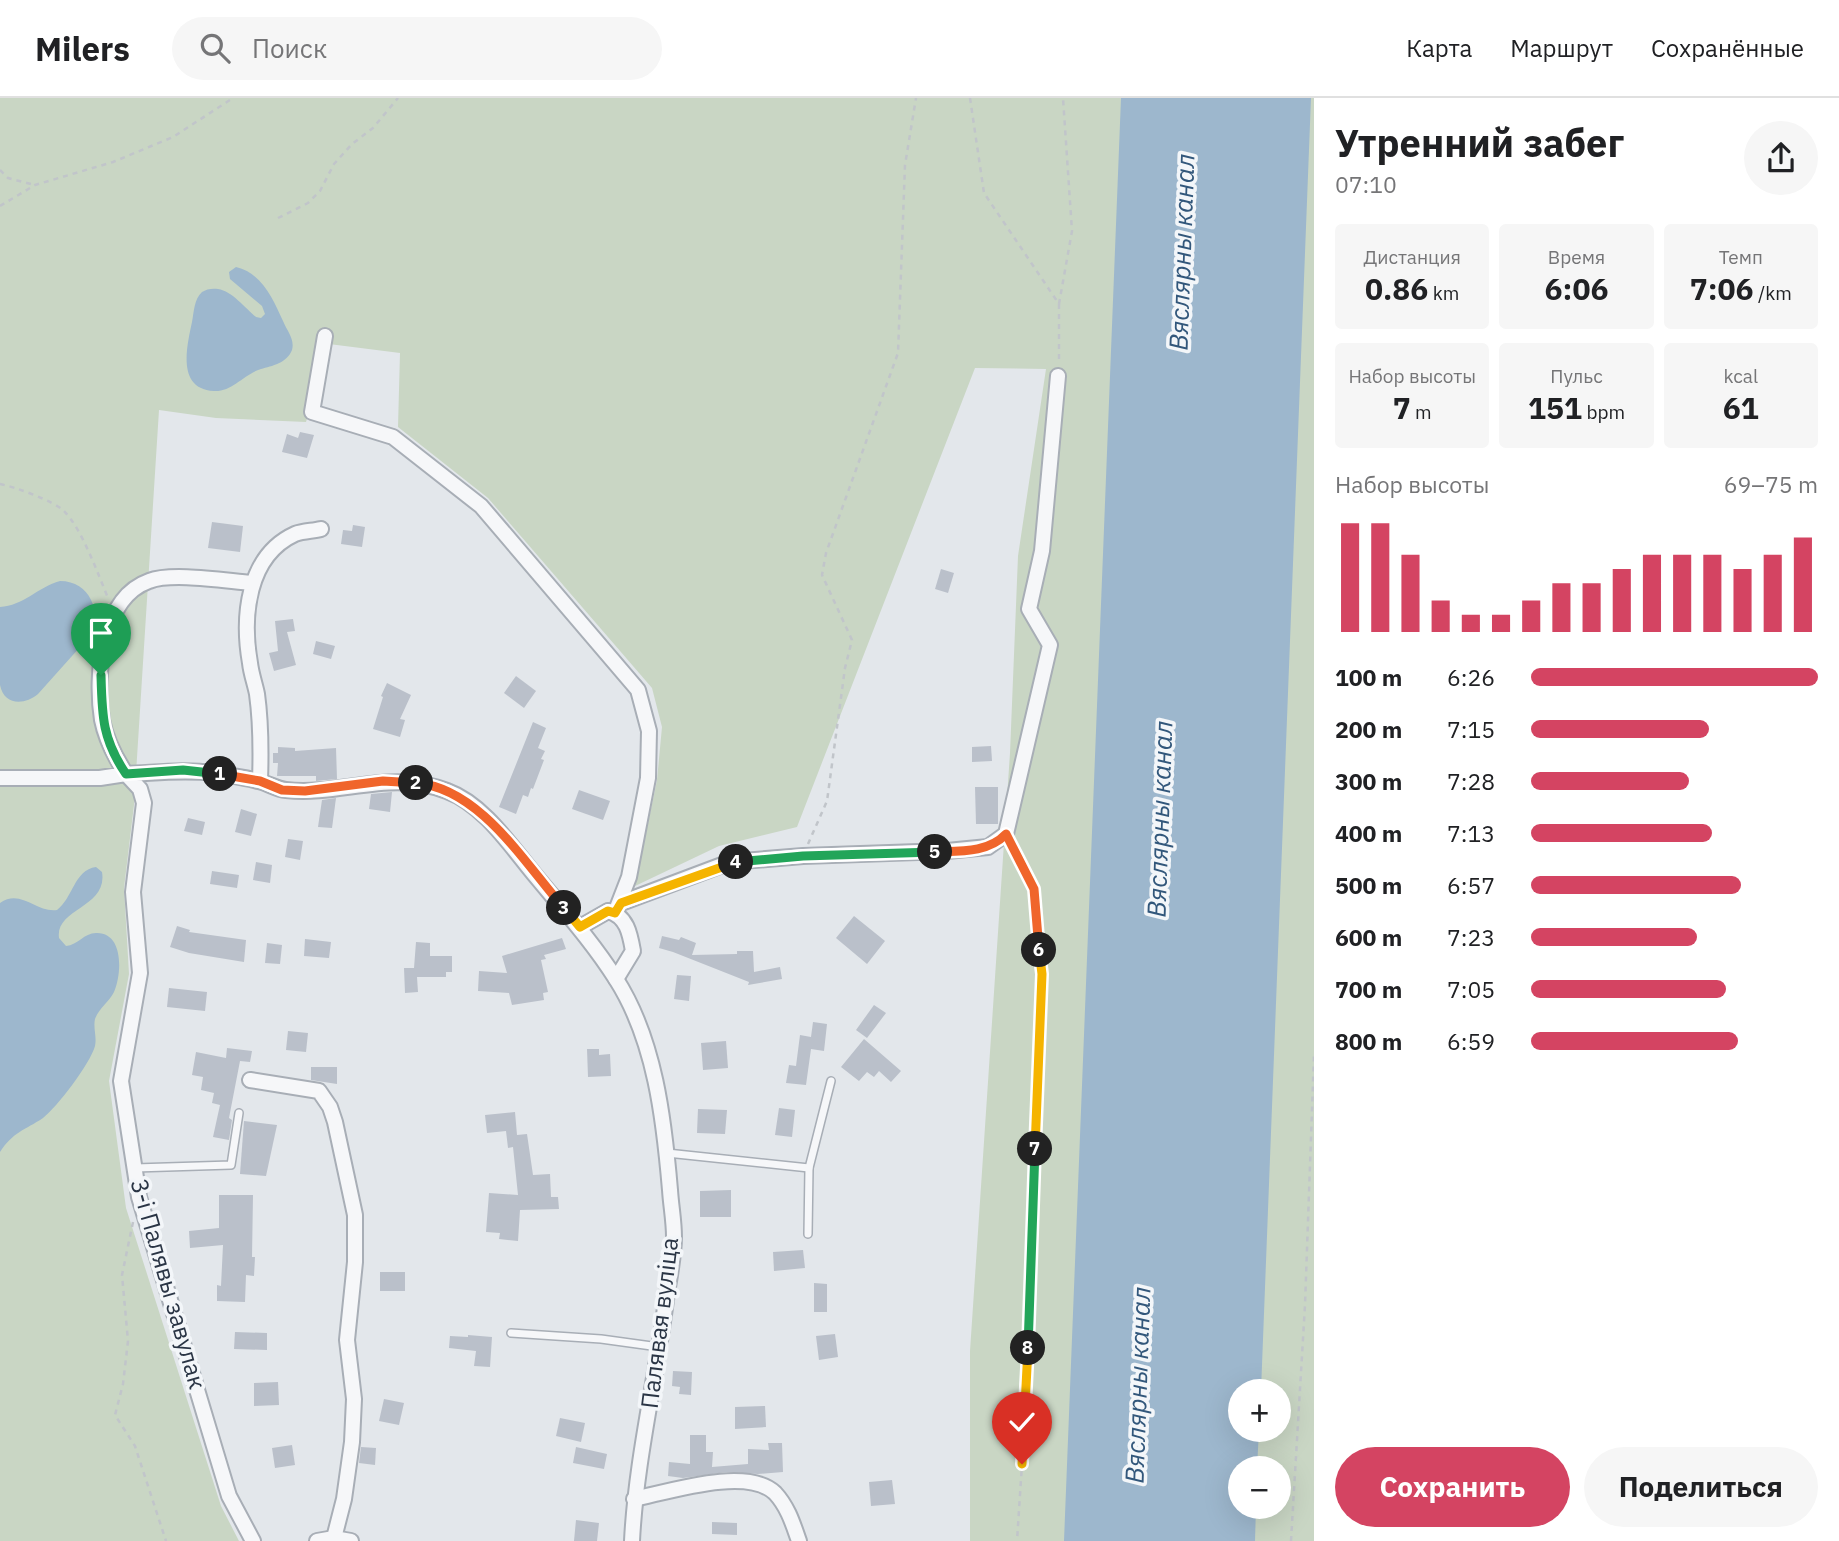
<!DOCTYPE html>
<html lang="ru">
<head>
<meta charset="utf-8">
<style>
  body { margin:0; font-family:"IBM Plex Sans",sans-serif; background:#f6f6f6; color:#202124; height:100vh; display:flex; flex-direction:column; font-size:26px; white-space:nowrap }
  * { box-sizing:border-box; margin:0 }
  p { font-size:23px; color:#757577 }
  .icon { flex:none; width:38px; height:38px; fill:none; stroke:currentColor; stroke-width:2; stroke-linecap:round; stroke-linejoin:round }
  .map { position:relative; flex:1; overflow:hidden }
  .panel { display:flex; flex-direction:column; background:#fff; width:525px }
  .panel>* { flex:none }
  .controls { position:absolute; left:1228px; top:1281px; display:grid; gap:14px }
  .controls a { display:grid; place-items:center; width:63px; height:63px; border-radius:50%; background:#fff; box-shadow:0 7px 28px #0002; font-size:35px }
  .pin { position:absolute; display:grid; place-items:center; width:60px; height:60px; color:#fff; margin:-72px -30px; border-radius:50% 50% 50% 0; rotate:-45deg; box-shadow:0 0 7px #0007 }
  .pin .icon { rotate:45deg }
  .km { position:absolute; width:35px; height:35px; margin:-18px; border-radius:50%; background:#222; color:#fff; font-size:19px; line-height:35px; text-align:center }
  .round { display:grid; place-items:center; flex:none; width:74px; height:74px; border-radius:37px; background:#f6f6f6 }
  .headline { display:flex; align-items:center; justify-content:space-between; height:119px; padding:0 21px }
  h1 { font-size:38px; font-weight:700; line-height:52px }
  .figures { display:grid; grid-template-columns:repeat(3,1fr); gap:10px; height:119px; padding:7px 21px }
  .figures div { display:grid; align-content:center; border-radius:7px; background:#f6f6f6; text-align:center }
  .figures b { font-size:30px; font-weight:700 }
  .figures small { font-size:19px; font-weight:400 }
  .figures p { font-size:19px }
  .chart { height:196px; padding:14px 21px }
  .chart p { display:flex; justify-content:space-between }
  .chart svg { width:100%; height:126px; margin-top:7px; stroke:#d44462; stroke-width:6 }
  .button { display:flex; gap:14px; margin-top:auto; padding:14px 21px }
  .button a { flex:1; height:80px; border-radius:42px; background:#d44462; color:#fff; font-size:28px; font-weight:700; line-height:80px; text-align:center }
  .button a+a { background:#f6f6f6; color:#202124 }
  ul { padding:0 21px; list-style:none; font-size:23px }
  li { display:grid; grid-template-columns:112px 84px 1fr; align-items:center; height:52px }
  li i { height:18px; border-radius:9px; background:#d44462 }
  header { display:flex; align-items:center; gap:42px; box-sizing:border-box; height:98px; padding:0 35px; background:#fff; border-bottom:2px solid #e0e0e0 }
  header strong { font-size:33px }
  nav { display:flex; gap:38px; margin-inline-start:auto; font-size:24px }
  .search { width:490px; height:63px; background:#f6f6f6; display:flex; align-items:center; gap:18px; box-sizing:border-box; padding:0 24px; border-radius:38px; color:#757577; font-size:26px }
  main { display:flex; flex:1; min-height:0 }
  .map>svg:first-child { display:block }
</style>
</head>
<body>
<header>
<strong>Milers</strong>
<div class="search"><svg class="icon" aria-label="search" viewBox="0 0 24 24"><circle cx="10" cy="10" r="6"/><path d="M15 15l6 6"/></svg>Поиск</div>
<nav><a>Карта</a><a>Маршрут</a><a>Сохранённые</a></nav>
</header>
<main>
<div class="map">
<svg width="1314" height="1443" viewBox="0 0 1314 1443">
  <rect width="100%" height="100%" fill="#e3e7eb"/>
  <!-- green -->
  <path fill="#c9d6c4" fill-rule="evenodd" d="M 0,0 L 1314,0 L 1314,1443 L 970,1443 L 970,1253 L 1010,655 L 1018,458 L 1046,271 L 975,270 L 797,729 L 719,748 L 635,788 L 657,682 L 662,629 L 652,590 L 488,400 L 398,329 L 400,255 L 329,246 L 306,324 L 216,320 L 159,312 L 134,707 L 124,790 L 129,876 L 109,983 L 126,1110 L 221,1408 L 239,1443 L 0,1443 ZM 1241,1293 L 1279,1293 L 1279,1332 L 1241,1332 ZM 1241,1370 L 1279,1370 L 1279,1409 L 1241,1409 Z"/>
  <!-- water -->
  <g fill="#9db7cd">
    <path d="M 1121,0 L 1311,0 L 1261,1293 L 1241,1293 L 1241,1332 L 1259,1332 L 1257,1370 L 1241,1370 L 1241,1409 L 1256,1409 L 1255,1443 L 1064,1443 Z"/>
    <path d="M 236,169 C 262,175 273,201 283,223 C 287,233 295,241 292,252 C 287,265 272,268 261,271 C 244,276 232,294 214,293 C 176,291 187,248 192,224 C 194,214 194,201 202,194 C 206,191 213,190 218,191 C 232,193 245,210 256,219 L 261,220 L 265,216 L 262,208 L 230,181 L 229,174 Z"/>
    <path d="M 60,483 C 90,483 103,514 89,539 L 38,596 C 25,607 4,608 0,587 C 0,567 0,530 0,509 C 23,508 38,489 60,483 Z"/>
    <path d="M 96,769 L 102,774 C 108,810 55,810 59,840 L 66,848 C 78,847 84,835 96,835 C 124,834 122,876 114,894 C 109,904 99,910 95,921 C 93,930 97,939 95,948 C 90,966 57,1009 43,1020 C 25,1032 13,1034 0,1054 L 0,805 C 21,790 36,815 57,812 C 73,800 74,772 96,769 Z"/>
  </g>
  <!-- building -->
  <g fill="#bac0ca">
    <path d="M 300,334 L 314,337 L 307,360 L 282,354 L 287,336 L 298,340 Z"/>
    <path d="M 212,424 L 243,428 L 240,454 L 208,450 Z"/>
    <path d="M 353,427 L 365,429 L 362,449 L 341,446 L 343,432 L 352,433 Z"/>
    <path d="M 941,471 L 954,475 L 948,495 L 935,491 Z"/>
    <path d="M 293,521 L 295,533 L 287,534 L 296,567 L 274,573 L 269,555 L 278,553 L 275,523 Z"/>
    <path d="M 316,543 L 335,548 L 331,561 L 313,556 Z"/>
    <path d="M 516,578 L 536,593 L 524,610 L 504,595 Z"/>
    <path d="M 387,585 L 411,597 L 400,621 L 405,622 L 400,639 L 373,631 L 383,599 L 381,598 Z"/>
    <path d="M 533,624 L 546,630 L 538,650 L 545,653 L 541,661 L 544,662 L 533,691 L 531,690 L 528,699 L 523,697 L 516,716 L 499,709 Z"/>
    <path d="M 991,648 L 992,663 L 972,664 L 972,649 Z"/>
    <path d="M 278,649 L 295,650 L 295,653 L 336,650 L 337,681 L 316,683 L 316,678 L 277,678 L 278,665 L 273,665 L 273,655 L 278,655 Z"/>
    <path d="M 975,689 L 998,689 L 998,726 L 976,726 Z"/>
    <path d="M 579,692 L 610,703 L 603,722 L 572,711 Z"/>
    <path d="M 392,694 L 390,714 L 369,711 L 371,696 Z"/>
    <path d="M 336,700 L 332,730 L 318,729 L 322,702 Z"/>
    <path d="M 241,711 L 257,716 L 251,738 L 235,734 Z"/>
    <path d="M 188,720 L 205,724 L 202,737 L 184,733 Z"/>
    <path d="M 288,741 L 303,743 L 300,762 L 285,759 Z"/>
    <path d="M 256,764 L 272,767 L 270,785 L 253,782 Z"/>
    <path d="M 212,773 L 239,777 L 237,790 L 210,786 Z"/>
    <path d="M 854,818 L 885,843 L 867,866 L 836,840 Z"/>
    <path d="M 177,828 L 190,832 L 189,834 L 246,842 L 244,864 L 189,855 L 170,849 Z"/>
    <path d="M 662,838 L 679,842 L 681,839 L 696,845 L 692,857 L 737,856 L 737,853 L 753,853 L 754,874 L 780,869 L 782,881 L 748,887 L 749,884 L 673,854 L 659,850 Z"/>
    <path d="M 562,840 L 566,851 L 544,857 L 546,861 L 541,862 L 548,894 L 543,895 L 544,902 L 512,907 L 509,895 L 478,893 L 479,873 L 507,875 L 502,858 Z"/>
    <path d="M 305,841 L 331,844 L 329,860 L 304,858 Z"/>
    <path d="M 416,844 L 430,845 L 430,858 L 452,858 L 452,874 L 446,874 L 446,879 L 417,879 L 418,894 L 405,895 L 404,870 L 414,870 Z"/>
    <path d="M 267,845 L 282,847 L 280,866 L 265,865 Z"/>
    <path d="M 677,877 L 691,878 L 689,903 L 674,901 Z"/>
    <path d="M 169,890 L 207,894 L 205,913 L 167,909 Z"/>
    <path d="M 874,907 L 886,915 L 867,940 L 856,932 Z"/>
    <path d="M 813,924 L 827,926 L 824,953 L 811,951 L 806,987 L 786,985 L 789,967 L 796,968 L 800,937 L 811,939 Z"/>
    <path d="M 288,933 L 308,935 L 306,954 L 286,952 Z"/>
    <path d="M 864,941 L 901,973 L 891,984 L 879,973 L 874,979 L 867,974 L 859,983 L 841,969 Z"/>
    <path d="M 726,943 L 728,970 L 703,972 L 701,945 Z"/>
    <path d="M 227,950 L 252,953 L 250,964 L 240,963 L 229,1020 L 232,1022 L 229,1042 L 213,1039 L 220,1007 L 212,1005 L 214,995 L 201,992 L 203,979 L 192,977 L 196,954 L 226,960 Z"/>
    <path d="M 587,951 L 599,951 L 599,957 L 610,956 L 611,978 L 588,979 Z"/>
    <path d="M 311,969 L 337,969 L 337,986 L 311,982 Z"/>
    <path d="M 779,1010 L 795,1012 L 792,1039 L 775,1037 Z"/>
    <path d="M 698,1011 L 727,1012 L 725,1036 L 697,1035 Z"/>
    <path d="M 515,1014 L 517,1037 L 527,1036 L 533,1077 L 550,1076 L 551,1099 L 558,1099 L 559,1111 L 520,1112 L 518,1143 L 499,1141 L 500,1135 L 486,1134 L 489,1095 L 518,1097 L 513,1049 L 508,1050 L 506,1033 L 487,1035 L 485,1017 Z"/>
    <path d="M 244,1023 L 277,1027 L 266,1078 L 240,1076 Z"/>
    <path d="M 731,1092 L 731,1119 L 700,1119 L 700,1093 Z"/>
    <path d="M 219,1097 L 253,1097 L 252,1159 L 255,1159 L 254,1178 L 246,1177 L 245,1204 L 217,1203 L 217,1187 L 221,1188 L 223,1147 L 190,1150 L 189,1133 L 219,1130 Z"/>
    <path d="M 803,1152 L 805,1170 L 774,1173 L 773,1154 Z"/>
    <rect x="380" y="1174" width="25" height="19"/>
    <path d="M 814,1185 L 827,1186 L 827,1214 L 814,1214 Z"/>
    <path d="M 235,1234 L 267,1235 L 267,1252 L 234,1251 Z"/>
    <path d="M 835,1236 L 838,1259 L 819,1262 L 816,1238 Z"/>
    <path d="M 468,1237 L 492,1239 L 490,1269 L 474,1268 L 476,1253 L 449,1250 L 450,1238 L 468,1239 Z"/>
    <path d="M 673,1273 L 692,1274 L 691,1297 L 679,1296 L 680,1289 L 672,1288 Z"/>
    <path d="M 278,1284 L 279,1307 L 254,1308 L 254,1285 Z"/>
    <path d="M 384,1301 L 404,1305 L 399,1327 L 379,1323 Z"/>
    <path d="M 765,1308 L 766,1329 L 735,1331 L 735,1309 Z"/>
    <path d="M 560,1320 L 585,1325 L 581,1344 L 556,1338 Z"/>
    <path d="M 690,1337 L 706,1337 L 706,1354 L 713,1354 L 712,1369 L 748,1366 L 748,1351 L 769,1352 L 768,1345 L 782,1345 L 783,1374 L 758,1376 L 727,1374 L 683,1380 L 668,1378 L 669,1364 L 690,1366 Z"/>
    <path d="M 292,1347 L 295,1367 L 275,1370 L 272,1350 Z"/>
    <path d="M 361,1349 L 376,1350 L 375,1367 L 359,1365 Z"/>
    <path d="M 576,1349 L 607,1356 L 604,1371 L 573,1365 Z"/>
    <path d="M 892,1382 L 895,1406 L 871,1408 L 869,1384 Z"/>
    <path d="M 576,1422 L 599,1425 L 597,1443 L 574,1443 Z"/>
    <path d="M 712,1424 L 737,1425 L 737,1437 L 712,1436 Z"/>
  </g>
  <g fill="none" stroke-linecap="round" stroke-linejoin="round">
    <defs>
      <g id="lane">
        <path d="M 667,1055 L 809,1070"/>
        <path d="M 135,1070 L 231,1067 L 239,1015"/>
        <path d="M 808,1136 L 809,1070 L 831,983"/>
        <path d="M 511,1235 L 601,1241 L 659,1249"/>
      </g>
      <g id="street">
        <path d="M 325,238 L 312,314 L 393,339 L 481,408 L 638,592 L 649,633 L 648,680 L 629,779 L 615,815"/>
        <path d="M 0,680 L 100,680 L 126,676 C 115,659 106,642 102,622 C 95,578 101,500 149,483 C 172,474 226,483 252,485"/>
        <path d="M 260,683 C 261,654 261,625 257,596 C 255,586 251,575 250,565 C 242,519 247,458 295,436 C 303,433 313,433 321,431"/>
        <path d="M 621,805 L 730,764 L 803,758 L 947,753 L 988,749 L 1006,736 L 1050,547 L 1029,511 L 1042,453 L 1058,278"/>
        <path d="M 580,829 L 608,813 C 627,818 630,836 633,853 L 616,881"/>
        <path d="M 250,982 L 319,993 L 330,1009 L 335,1024 L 355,1117 L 355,1164 L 347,1242 L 354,1301 L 352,1344 L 344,1401 L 334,1440"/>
        <path d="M 634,1401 C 668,1394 747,1368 775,1395 C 788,1409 793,1426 799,1443"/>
        <path d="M 253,1443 L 229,1398 L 139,1099 L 121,983 L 140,875 L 133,794 L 144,705 L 140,691 L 126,676 C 155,675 184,671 213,675 C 228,677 244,679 258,683 C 268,685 276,691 286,692 C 341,698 390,671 447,693 C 483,706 510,747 534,776 C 562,810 592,843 616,881 C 655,942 664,1021 670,1092 C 671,1108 674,1123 674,1139 C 674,1159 669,1181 666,1202 C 656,1282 636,1362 632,1443"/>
        <path d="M 317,1443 L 334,1440 L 351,1443"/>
      </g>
    </defs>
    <!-- lane casing -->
    <use href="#lane" stroke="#a8aeb6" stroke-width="10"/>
    <!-- street casing -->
    <use href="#street" stroke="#a8aeb6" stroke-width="18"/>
    <!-- path -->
    <g stroke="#c1c5ca" stroke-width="2.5" stroke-dasharray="5 5" stroke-linecap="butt">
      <path d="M 970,0 L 984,95 L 1059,206 L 1059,266"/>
      <path d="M 0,72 L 8,80 L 35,87"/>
      <path d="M 0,108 L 35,87 L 113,64 L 173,39 L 233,0"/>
      <path d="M 278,120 L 308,105 L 320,93 L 334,66 L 352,46 L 373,30 L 398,0"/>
      <path d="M 1059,206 L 1072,133 L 1063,0"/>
      <path d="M 0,386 C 15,389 54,403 64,413 C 82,431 98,476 108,500"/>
      <path d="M 808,746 L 827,703 L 845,570 L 852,542 L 822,477 L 826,455 L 898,255 L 905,67 L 916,0"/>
      <path d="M 1013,749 L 1034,791 L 1042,876 L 1027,1289 L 1017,1443"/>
      <path d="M 133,1124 L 122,1177 L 128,1243 L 123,1286 L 115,1317 L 135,1348 L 166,1443"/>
      <path d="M 1291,1443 L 1305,1207 L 1314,956"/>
    </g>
    <!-- lane -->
    <use href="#lane" stroke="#f6f7f9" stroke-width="7"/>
    <!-- street -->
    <use href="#street" stroke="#f6f7f9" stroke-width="14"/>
  </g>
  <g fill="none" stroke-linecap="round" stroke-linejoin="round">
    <defs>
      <path id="split-1" d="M 101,577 C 102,617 102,641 126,676 L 183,672 L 220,676"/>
      <path id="split-2" d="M 220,676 L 260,683 L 282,692 L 305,693 L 383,683 L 416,685"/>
      <path id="split-3" d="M 416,685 C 480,690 525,766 564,810"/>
      <path id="split-4" d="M 564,810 L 580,829 L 608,813 L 615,815 L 621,805 L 736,764"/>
      <path id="split-5" d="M 736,764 L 803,758 L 935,754"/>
      <path id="split-6" d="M 935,754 C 960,753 988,755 1006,736 L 1034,791 L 1039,852"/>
      <path id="split-7" d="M 1035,1051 L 1042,876 L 1039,852"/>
      <path id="split-8" d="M 1028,1250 L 1035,1051"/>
      <path id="split-9" d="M 1022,1366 L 1028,1250"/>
    </defs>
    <!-- split-1 casing -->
    <use href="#split-1" stroke="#fff" stroke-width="14"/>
    <!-- split-2 casing -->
    <use href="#split-2" stroke="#fff" stroke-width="14"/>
    <!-- split-3 casing -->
    <use href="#split-3" stroke="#fff" stroke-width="14"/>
    <!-- split-4 casing -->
    <use href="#split-4" stroke="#fff" stroke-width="14"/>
    <!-- split-5 casing -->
    <use href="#split-5" stroke="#fff" stroke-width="14"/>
    <!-- split-6 casing -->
    <use href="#split-6" stroke="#fff" stroke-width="14"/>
    <!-- split-7 casing -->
    <use href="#split-7" stroke="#fff" stroke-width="14"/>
    <!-- split-8 casing -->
    <use href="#split-8" stroke="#fff" stroke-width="14"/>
    <!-- split-9 casing -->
    <use href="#split-9" stroke="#fff" stroke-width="14"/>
    <!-- split-1 -->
    <use href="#split-1" stroke="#22a559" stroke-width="9"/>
    <!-- split-2 -->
    <use href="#split-2" stroke="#f0652b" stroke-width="9"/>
    <!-- split-3 -->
    <use href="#split-3" stroke="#f0652b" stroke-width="9"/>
    <!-- split-4 -->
    <use href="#split-4" stroke="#f5b400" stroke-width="9"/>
    <!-- split-5 -->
    <use href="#split-5" stroke="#22a559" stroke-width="9"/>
    <!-- split-6 -->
    <use href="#split-6" stroke="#f0652b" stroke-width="9"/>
    <!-- split-7 -->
    <use href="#split-7" stroke="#f5b400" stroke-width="9"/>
    <!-- split-8 -->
    <use href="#split-8" stroke="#22a559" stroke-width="9"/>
    <!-- split-9 -->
    <use href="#split-9" stroke="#f5b400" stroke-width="9"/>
  </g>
  <g text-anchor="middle" stroke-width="7" stroke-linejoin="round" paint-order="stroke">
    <!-- street labels -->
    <g font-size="24" fill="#2a3545" stroke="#f3f6f9">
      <text transform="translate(168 1186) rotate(74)" y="8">3-і Палявы завулак</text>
      <text transform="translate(660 1225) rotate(-83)" y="8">Палявая вуліца</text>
    </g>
    <!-- water labels -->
    <g font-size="26" font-style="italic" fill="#32577b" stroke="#f3f6f9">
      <text transform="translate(1182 154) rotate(-88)" y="9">Вяслярны канал</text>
      <text transform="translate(1160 721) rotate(-88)" y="9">Вяслярны канал</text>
      <text transform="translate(1138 1287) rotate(-88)" y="9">Вяслярны канал</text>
    </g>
  </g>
</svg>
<div class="controls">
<a>+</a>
<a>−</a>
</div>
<div class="pin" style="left:101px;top:577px;background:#1e9e55"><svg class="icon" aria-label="arrive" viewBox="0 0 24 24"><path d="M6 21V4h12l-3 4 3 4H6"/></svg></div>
<div class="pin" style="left:1022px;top:1366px;background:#d93025"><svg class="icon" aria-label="check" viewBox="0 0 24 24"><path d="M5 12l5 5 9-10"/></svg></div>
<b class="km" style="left:220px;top:676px">1</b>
<b class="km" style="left:416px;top:685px">2</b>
<b class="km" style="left:564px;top:810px">3</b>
<b class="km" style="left:736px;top:764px">4</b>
<b class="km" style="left:935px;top:754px">5</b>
<b class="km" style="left:1039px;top:852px">6</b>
<b class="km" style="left:1035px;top:1051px">7</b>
<b class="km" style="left:1028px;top:1250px">8</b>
</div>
<section class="panel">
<div class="headline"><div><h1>Утренний забег</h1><p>07:10</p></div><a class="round"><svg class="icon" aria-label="share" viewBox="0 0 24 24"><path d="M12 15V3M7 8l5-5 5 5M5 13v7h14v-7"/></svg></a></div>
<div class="figures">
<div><p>Дистанция</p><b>0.86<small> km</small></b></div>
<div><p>Время</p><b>6:06</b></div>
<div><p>Темп</p><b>7:06<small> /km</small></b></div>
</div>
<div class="figures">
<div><p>Набор высоты</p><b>7<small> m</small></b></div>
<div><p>Пульс</p><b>151<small> bpm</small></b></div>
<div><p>kcal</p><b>61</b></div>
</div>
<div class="chart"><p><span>Набор высоты</span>69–75 m</p>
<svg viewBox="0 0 160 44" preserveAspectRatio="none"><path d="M5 44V6M15 44V6M25 44V17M35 44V33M45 44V38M55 44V38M65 44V33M75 44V27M85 44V27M95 44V22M105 44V17M115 44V17M125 44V17M135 44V22M145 44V17M155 44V11"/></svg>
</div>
<ul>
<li><b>100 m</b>6:26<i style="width:100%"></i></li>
<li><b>200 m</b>7:15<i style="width:62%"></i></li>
<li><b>300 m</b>7:28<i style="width:55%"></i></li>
<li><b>400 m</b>7:13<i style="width:63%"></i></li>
<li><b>500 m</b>6:57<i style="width:73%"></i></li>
<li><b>600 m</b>7:23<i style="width:58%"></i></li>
<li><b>700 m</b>7:05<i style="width:68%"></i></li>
<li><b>800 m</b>6:59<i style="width:72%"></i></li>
</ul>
<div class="button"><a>Сохранить</a><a>Поделиться</a></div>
</section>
</main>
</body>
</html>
